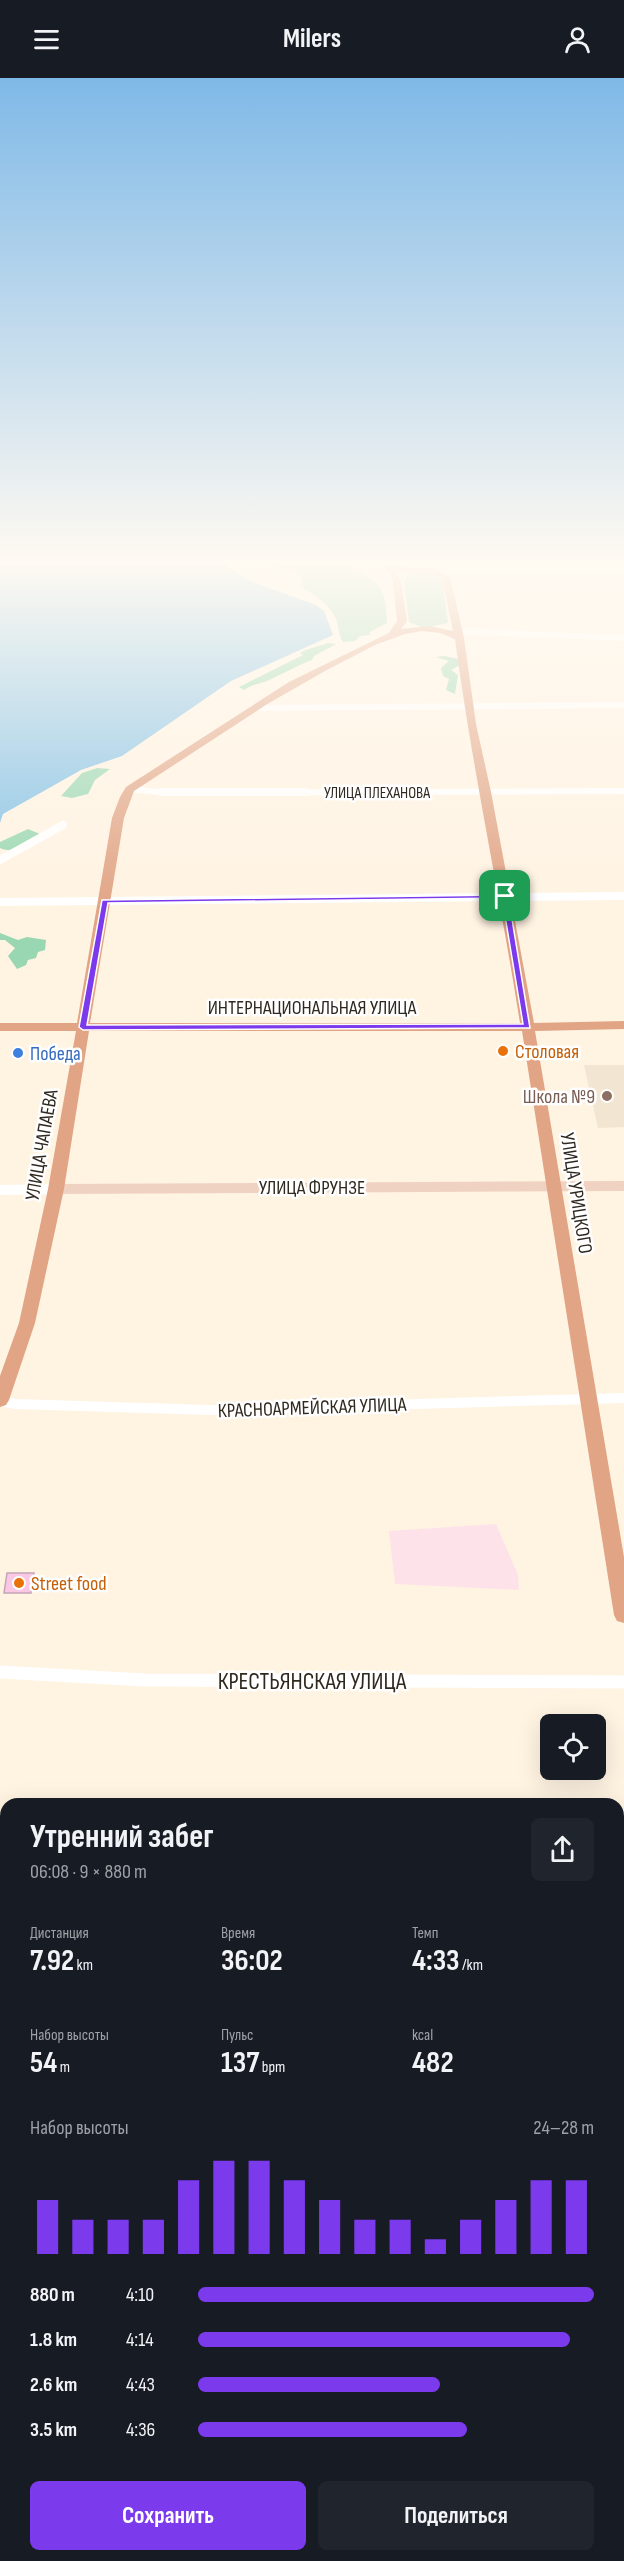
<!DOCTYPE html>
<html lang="ru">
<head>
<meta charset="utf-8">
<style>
  body { margin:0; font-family:"Sofia Sans Condensed",sans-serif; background:#20242c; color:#f1f3f6; height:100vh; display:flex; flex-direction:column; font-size:22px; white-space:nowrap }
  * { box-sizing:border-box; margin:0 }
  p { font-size:20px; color:#9ea1a6 }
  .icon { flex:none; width:33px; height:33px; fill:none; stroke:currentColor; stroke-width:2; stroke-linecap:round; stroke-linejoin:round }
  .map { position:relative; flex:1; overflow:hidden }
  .drawer { position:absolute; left:0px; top:1720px; width:624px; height:764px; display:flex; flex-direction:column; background:#171b24; border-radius:18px 18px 0 0; box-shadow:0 6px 24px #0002 }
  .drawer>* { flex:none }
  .fabs { position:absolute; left:540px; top:1636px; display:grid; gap:12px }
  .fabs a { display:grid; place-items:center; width:66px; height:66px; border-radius:9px; background:#171b24; box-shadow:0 6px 24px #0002; font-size:30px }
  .pin { position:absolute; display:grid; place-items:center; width:51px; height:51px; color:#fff; margin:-26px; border-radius:12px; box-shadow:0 3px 9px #0006 }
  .round { display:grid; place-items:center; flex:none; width:63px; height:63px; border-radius:9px; background:#20242c }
  .headline { display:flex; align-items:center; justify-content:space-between; height:102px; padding:0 30px }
  h1 { font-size:33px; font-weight:700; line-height:45px }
  .metrics { display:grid; grid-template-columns:repeat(3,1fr); gap:9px; height:102px; padding:6px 30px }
  .metrics div { display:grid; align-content:center }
  .metrics b { font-size:30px; font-weight:700 }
  .metrics small { font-size:16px; font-weight:400 }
  .metrics p { font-size:16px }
  .chart { height:168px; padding:12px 30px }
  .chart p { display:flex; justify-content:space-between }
  .chart svg { width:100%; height:108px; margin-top:6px; stroke:#7c3aed; stroke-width:6 }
  .button { display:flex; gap:12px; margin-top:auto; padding:12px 30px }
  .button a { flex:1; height:69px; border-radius:9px; background:#7c3aed; color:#fff; font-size:24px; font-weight:700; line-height:69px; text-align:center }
  .button a+a { background:#20242c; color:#f1f3f6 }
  ul { padding:0 30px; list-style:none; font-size:20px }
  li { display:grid; grid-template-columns:96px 72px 1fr; align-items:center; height:45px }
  li i { height:15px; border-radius:8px; background:#7c3aed }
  header { display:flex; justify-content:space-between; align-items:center; height:78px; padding:0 30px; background:#171b24; font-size:27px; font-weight:700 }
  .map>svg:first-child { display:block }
</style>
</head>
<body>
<header><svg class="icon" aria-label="menu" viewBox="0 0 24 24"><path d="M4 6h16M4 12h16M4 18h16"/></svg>Milers<svg class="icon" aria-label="person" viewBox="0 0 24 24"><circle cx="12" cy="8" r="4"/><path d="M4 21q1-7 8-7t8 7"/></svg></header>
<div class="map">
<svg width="624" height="2483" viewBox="0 0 624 2483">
  <rect width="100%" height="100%" fill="#fff3e2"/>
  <!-- industrial -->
  <g fill="#fde3e9">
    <path d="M 496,1446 L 518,1497 L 519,1512 L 395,1506 L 389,1453 Z"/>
    <path d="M 618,2286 L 624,2292 L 624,2355 L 618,2348 Z"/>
  </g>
  <!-- education -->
  <path fill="#f2e5d1" d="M 584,987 L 624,987 L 624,1049 L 598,1050 Z"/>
  <!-- green -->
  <path fill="#a0d6b5" d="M 420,494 L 442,499 L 448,545 L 424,550 L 409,544 L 404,502 L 409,497 Z"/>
  <!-- forest -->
  <g fill="#98d7b1">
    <path d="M 266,487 L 347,487 C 380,502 386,510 387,545 L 370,554 L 370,557 L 360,558 L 355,563 L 343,564 C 338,556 339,548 336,541 C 328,524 315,518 300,508 L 303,501 L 294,494 Z"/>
    <path d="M 328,565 L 336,566 L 314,578 L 312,582 C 296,588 283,596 267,603 C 259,606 252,606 244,612 L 239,609 L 303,577 L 300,575 C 307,570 319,569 328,565 Z"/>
    <path d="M 444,578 L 458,581 L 460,587 L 451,592 L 458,597 L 455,616 L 446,612 L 449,601 L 443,598 L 441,590 L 449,583 L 436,579 Z"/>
    <path d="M 97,690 L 110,691 L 95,702 L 88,716 L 72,720 L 61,718 L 82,695 Z"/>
    <path d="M 28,751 L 40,756 C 28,764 15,777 0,770 L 0,764 Z"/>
    <path d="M 0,855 L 18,862 L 27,859 L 46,862 L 45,872 L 38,874 L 36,880 L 28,882 L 26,887 L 17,891 L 8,878 L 15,870 L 5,862 L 0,862 Z"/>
    <path d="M 6,2303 L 6,2478 L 246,2478 L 242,2483 L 0,2483 L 0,2307 Z"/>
  </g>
  <!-- water -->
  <path fill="#82c0e5" d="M 0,487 L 227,487 L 227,489 L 255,505 L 316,527 L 324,533 L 333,557 L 231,603 L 122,678 L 81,692 L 3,736 L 0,745 Z"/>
  <!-- building -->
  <path fill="#fac8e4" stroke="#c4a5b6" stroke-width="1.5" d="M 7,1495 L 34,1495 L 31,1515 L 4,1515 Z"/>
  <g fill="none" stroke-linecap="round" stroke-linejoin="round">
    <!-- street-far4 -->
    <g stroke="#fff" stroke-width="6">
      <path d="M 446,492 L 624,491"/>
      <path d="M 457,553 L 624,560"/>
      <path d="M 252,630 L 624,627"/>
      <path d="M 130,711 L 167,715 L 624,713"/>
    </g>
    <!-- street-far3 -->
    <g stroke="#fff" stroke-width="8">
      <path d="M 161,714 L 307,714"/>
      <path d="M 0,782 L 63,747"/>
      <path d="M 0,824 L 624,818"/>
    </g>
    <!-- street-far2 -->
    <g stroke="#fff" stroke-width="10">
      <path d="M 0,1112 L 56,1111"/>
      <path d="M 0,1323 L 15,1326 L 210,1332 L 624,1320"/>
    </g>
    <!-- street-far1 -->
    <path stroke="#fff" stroke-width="13" d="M 0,1594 L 144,1602 L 624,1604"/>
    <!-- street -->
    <g stroke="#fff" stroke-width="16">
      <path d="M 618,1874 L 624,1871"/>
      <path d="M 0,1894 L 6,1894"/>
    </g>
    <!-- secondary -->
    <g fill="#f0d2c2" fill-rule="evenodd">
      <path d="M 436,487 L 446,487 L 430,495 L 423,493 Z"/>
      <path d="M 624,1103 L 624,1113 L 56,1116 L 49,1111 L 56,1106 Z"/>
    </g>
    <!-- primary -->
    <path fill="#e1a485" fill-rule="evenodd" d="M 380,487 L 433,491 L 450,499 L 464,560 L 476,646 L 491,714 L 534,945 L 624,943 L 624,951 L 535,953 L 624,1479 L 624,1545 L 617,1543 L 614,1537 L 522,953 L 89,953 L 64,1111 L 35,1245 L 9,1322 L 6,1327 L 0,1329 L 0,1298 L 19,1245 L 48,1111 L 76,953 L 0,953 L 0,945 L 77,945 L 112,740 L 120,719 L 126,709 L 289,604 L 389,555 L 397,543 L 393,504 L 390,496 ZM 396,493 C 412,496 427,495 442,500 L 453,553 L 429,548 L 401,551 L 407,543 L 401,504 ZM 422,553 L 440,555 L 455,561 C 472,690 500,817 520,945 L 90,945 L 124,740 L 134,713 L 269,625 L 325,593 L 375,567 L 405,556 Z"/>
  </g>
  <!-- sky -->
  <linearGradient id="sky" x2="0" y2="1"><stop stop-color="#7fb9e7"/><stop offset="0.58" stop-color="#fffaf2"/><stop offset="1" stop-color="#fffaf2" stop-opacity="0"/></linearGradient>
  <rect width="624" height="834" fill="url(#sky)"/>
  <!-- route -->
  <path fill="#7c3aed" stroke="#fff" stroke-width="1.5" fill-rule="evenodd" d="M 508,817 L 530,950 L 83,952 L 79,949 L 102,822 ZM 502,820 L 523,946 L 87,947 L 108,825 Z"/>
  <!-- markers -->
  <g fill="#e8710a" stroke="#fff" stroke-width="2">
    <circle cx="503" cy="973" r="6"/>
    <circle cx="19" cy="1505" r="6"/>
  </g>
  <circle fill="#3f7fe0" stroke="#fff" stroke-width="2" cx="18" cy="975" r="6"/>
  <circle fill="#8d6e63" stroke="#fff" stroke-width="2" cx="607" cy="1018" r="6"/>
  <g text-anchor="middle" stroke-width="5" stroke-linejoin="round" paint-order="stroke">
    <!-- far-street labels -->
    <g font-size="16" fill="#2f281e" stroke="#fff">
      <text x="377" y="720">УЛИЦА ПЛЕХАНОВА</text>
    </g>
    <!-- street labels -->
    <g font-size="20" fill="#2f281e" stroke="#fff">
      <text x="312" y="936">ИНТЕРНАЦИОНАЛЬНАЯ УЛИЦА</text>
      <text transform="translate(41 1067) rotate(-80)" y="7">УЛИЦА ЧАПАЕВА</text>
      <text x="312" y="1116">УЛИЦА ФРУНЗЕ</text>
      <text transform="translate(577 1115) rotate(81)" y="7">УЛИЦА УРИЦКОГО</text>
      <text transform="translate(312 1329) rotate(-2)" y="7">КРАСНОАРМЕЙСКАЯ УЛИЦА</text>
    </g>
    <!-- food labels -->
    <g font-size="20" fill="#c56008" stroke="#fff" text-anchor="start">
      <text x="515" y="980">Столовая</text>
      <text x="31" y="1512">Street food</text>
    </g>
    <!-- shop labels -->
    <g font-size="20" fill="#366cbe" stroke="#fff" text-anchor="start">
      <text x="30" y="982">Победа</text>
    </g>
    <!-- education labels -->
    <g font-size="20" fill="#785e54" stroke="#fff" text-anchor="end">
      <text x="595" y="1025">Школа №9</text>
    </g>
    <!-- near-street labels -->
    <g font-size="24" fill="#2f281e" stroke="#fff">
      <text x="312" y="1611">КРЕСТЬЯНСКАЯ УЛИЦА</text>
    </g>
  </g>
</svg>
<div class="fabs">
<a><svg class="icon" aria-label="locate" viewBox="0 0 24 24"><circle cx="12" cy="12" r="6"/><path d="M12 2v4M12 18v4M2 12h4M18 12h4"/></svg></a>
</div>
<div class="pin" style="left:505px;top:818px;background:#1e9e55"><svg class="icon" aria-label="arrive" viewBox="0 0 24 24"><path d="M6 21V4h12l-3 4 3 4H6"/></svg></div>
<section class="drawer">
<div class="headline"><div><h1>Утренний забег</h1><p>06:08 · 9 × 880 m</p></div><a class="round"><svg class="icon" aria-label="share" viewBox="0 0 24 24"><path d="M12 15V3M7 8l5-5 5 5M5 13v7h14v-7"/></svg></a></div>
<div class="metrics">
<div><p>Дистанция</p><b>7.92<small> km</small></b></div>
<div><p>Время</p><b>36:02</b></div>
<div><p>Темп</p><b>4:33<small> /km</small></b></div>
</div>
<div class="metrics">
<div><p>Набор высоты</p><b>54<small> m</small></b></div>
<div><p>Пульс</p><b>137<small> bpm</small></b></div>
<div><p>kcal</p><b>482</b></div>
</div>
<div class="chart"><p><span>Набор высоты</span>24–28 m</p>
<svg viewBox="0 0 160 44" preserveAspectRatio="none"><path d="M5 44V22M15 44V30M25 44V30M35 44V30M45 44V14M55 44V6M65 44V6M75 44V14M85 44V22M95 44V30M105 44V30M115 44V38M125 44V30M135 44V22M145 44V14M155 44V14"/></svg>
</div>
<ul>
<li><b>880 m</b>4:10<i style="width:100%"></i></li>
<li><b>1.8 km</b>4:14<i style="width:94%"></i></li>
<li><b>2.6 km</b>4:43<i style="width:61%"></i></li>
<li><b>3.5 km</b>4:36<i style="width:68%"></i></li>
</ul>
<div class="button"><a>Сохранить</a><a>Поделиться</a></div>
</section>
</div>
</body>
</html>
